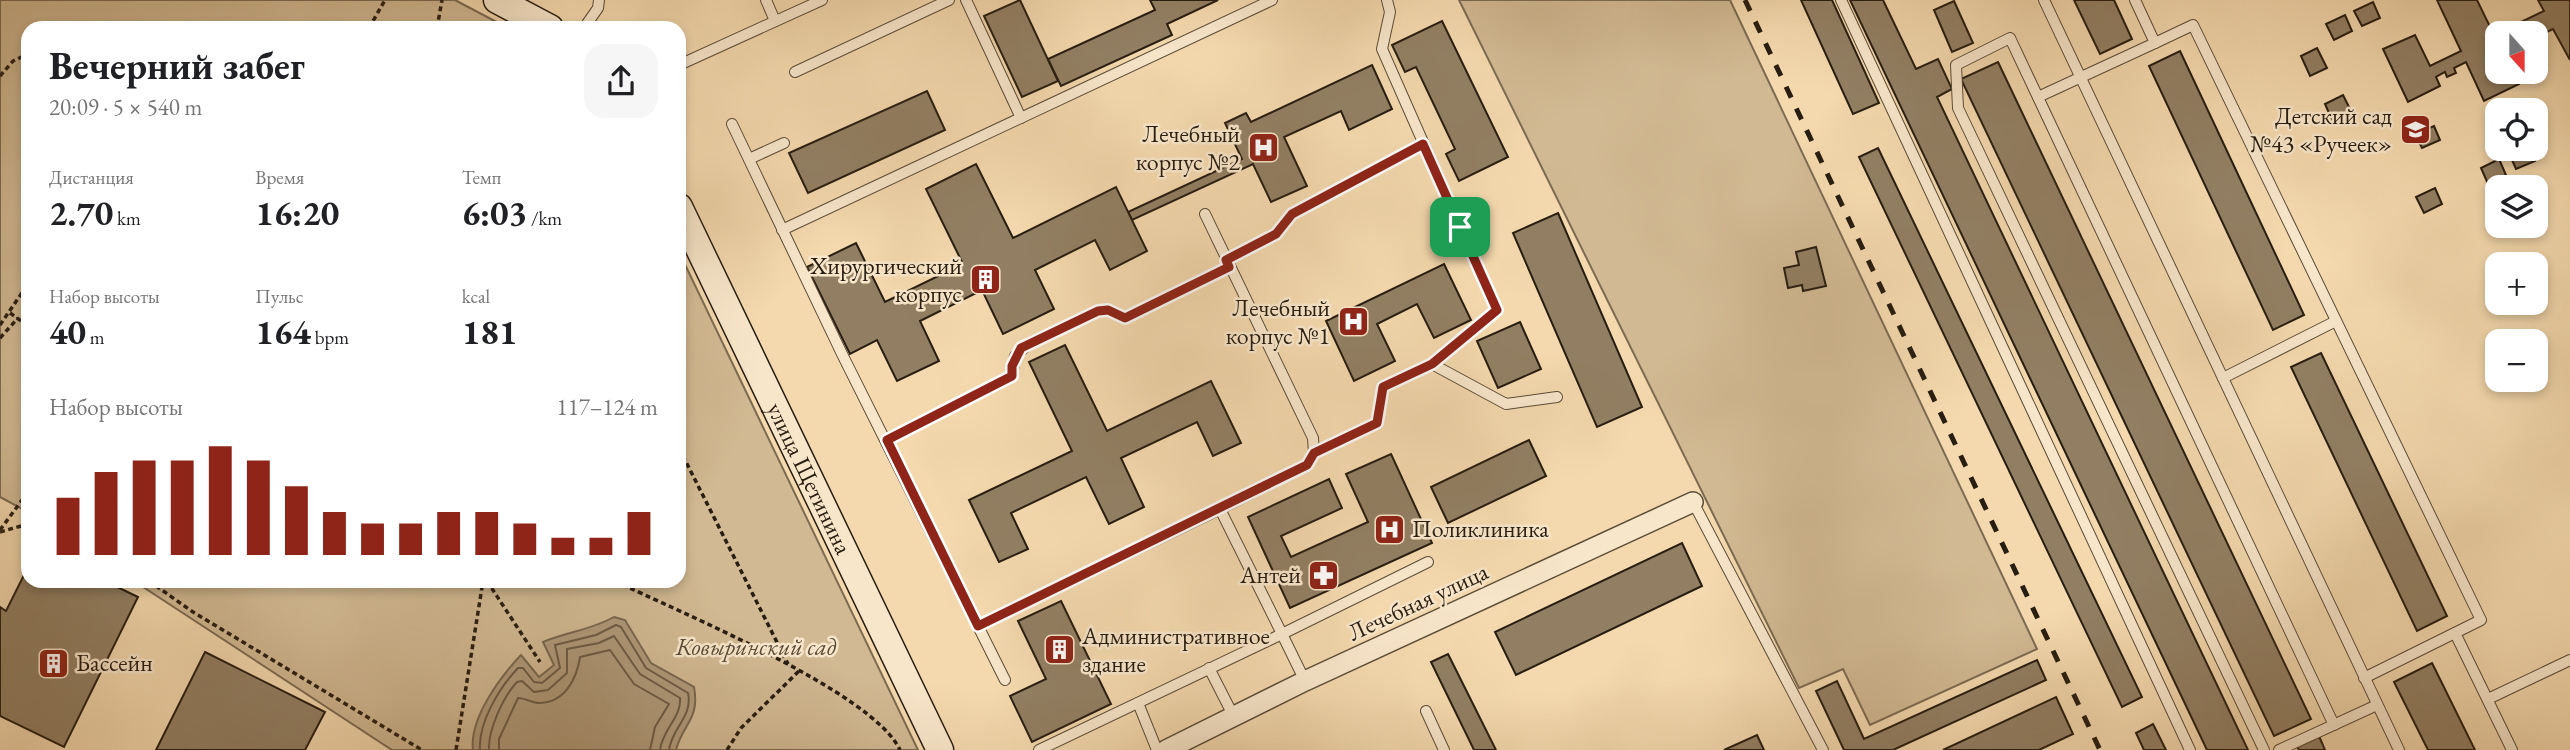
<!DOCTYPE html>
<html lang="ru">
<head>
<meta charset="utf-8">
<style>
  body { margin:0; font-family:"EB Garamond",serif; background:#f6f6f6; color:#202124; height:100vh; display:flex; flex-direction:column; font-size:26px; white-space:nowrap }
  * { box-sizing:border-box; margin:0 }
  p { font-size:23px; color:#757577 }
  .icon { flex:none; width:38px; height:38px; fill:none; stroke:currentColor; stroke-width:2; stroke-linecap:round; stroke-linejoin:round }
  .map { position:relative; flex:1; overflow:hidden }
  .panel { position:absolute; left:21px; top:21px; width:665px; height:567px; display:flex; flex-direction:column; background:#fff; border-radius:21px; box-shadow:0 4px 10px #0003 }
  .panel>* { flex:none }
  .needle { width:46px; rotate:159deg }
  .buttons { position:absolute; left:2485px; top:21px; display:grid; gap:14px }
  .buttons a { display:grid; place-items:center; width:63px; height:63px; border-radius:14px; background:#fff; box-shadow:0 4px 10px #0003; font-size:35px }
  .pin { position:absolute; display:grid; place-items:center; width:60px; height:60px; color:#fff; margin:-30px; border-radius:14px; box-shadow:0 4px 10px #0006 }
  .round { display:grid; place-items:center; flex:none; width:74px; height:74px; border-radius:21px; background:#f6f6f6 }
  .headline { display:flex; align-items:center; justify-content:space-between; height:119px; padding:0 28px }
  h1 { font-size:38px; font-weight:700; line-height:52px }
  .figures { display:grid; grid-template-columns:repeat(3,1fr); gap:10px; height:119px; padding:7px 28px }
  .figures div { display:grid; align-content:center }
  .figures b { font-size:35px; font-weight:700 }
  .figures small { font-size:19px; font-weight:400 }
  .figures p { font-size:19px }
  .chart { height:196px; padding:14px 28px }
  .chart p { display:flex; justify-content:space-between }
  .chart svg { width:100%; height:126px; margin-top:7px; stroke:#8f2418; stroke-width:6 }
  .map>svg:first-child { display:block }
</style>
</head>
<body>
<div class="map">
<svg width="2570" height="750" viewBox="0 0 2570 750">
  <rect width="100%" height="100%" fill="#f4d9ae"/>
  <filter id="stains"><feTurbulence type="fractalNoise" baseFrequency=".00286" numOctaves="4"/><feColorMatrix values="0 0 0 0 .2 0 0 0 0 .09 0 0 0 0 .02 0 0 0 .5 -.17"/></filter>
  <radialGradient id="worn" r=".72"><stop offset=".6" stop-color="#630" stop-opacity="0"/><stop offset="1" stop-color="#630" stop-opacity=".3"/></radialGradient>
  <!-- green -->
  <g fill="#d1b993" stroke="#7c6b52" stroke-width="2">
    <path d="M 0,0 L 455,0 L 508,28 L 28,28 L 28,512 L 0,497 Z"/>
    <path d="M 1459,0 L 1730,0 L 2037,649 L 1870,725 L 1843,669 L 1799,688 Z"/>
    <path d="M 679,252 L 918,750 L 392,750 L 134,581 L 679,581 Z"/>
  </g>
  <!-- water -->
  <path fill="#af9979" stroke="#79674f" stroke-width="2" d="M 614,617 L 625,620 L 651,663 L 694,687 C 700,720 683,723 676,750 L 473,750 C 469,719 500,677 521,655 L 539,677 L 554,665 L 543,642 C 567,632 591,630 614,617 Z"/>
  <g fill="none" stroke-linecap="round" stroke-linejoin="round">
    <!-- shore -->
    <g stroke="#6c5b45" stroke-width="2">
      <path d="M 480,750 C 478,723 499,688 518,668 L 523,668 L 534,682 L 542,683 L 560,668 L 555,645 L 596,635 L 616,625 L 621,627 L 646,668 L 688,693 C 693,717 672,727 669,750"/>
      <path d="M 489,750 C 488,730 503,697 517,682 L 522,681 L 534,692 L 548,690 L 567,673 L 567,649 L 599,643 L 614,636 L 640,674 L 680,698 C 682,717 662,730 660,750"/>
      <path d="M 499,750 L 499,739 L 518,698 C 525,698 532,703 539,703 C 565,703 577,678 580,657 L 610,650 L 634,684 L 669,704 L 655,727 L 650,750"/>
    </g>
  </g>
  <!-- building -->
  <g fill="#927f63" stroke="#281d11" stroke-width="2">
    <path d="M 1020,0 L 1058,81 L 1022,97 L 984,16 Z"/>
    <path d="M 1150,0 L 1218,0 L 1167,24 L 1172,35 L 1061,86 L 1048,59 L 1155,10 Z"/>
    <path d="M 1801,0 L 1832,0 L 1879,103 L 1853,114 Z"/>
    <path d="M 1850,0 L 1883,0 L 1916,69 L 1938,59 L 1952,89 L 1937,97 L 2248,750 L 2207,750 Z"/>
    <path d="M 2074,0 L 2114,0 L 2132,39 L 2100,54 Z"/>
    <path d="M 2437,0 L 2477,0 L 2494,35 L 2544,11 L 2538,0 L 2570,0 L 2570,60 L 2553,29 L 2536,37 L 2536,33 L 2497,33 L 2497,72 L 2513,72 L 2519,84 L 2484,101 L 2466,62 L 2454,68 L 2456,73 L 2447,77 L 2445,72 L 2436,77 L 2440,86 L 2408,102 L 2383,49 L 2415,35 L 2430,66 L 2461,51 Z"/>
    <path d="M 1954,1 L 1973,43 L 1952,52 L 1934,10 Z"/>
    <path d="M 2373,2 L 2380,18 L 2362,26 L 2354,11 Z"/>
    <path d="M 2345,15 L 2352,31 L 2334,40 L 2326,24 Z"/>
    <path d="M 1442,21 L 1508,157 L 1459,181 L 1446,154 L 1455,149 L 1416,67 L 1405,72 L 1392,45 Z"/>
    <path d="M 2317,48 L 2327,68 L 2310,76 L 2301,56 Z"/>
    <path d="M 2180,51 L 2304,315 L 2273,330 L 2149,66 Z"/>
    <path d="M 1998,62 L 2311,719 L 2274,736 L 1961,79 Z"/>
    <path d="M 1372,65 L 1392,109 L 1349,130 L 1341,111 L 1284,137 L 1307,186 L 1271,202 L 1253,164 L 1132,220 L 1128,212 L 1242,159 L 1225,123 L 1246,113 L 1251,122 Z"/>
    <path d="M 927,91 L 945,130 L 808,193 L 789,153 Z"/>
    <path d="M 2343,95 L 2351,111 L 2332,120 L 2325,104 Z"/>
    <path d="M 2434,126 L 2440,140 L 2422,148 L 2415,134 Z"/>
    <path d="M 1878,148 L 2142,697 L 2122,707 L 1859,157 Z"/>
    <path d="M 2519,149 L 2529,149 L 2535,161 L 2516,169 L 2509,153 Z"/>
    <path d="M 2499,159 L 2506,175 L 2488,184 L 2481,168 Z"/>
    <path d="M 976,164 L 1013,238 L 1116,187 L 1147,251 L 1110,270 L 1095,240 L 1035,270 L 1054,309 L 1003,334 L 982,290 L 920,321 L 939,361 L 897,381 L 877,340 L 850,354 L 807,267 L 856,243 L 885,302 L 963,264 L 926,189 Z"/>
    <path d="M 2435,188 L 2442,204 L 2424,213 L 2416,197 Z"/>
    <path d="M 1558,213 L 1642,407 L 1597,427 L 1513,233 Z"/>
    <path d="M 1816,247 L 1826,286 L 1803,291 L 1802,285 L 1788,288 L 1784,268 L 1799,265 L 1796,252 Z"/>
    <path d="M 1444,264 L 1471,320 L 1434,338 L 1417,304 L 1377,324 L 1395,361 L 1354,381 L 1326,321 Z"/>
    <path d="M 1520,322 L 1541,369 L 1498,388 L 1477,341 Z"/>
    <path d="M 1065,345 L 1107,431 L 1211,381 L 1241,443 L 1213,456 L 1197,422 L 1121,458 L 1144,507 L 1109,524 L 1086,477 L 1011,513 L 1028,549 L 999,562 L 969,500 L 1072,451 L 1029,362 Z"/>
    <path d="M 2321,353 L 2447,616 L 2417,631 L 2291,367 Z"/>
    <path d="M 1529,440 L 1546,476 L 1448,523 L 1431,487 Z"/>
    <path d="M 1391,454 L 1432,543 L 1290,608 L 1248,517 L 1329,479 L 1342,508 L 1281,536 L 1291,557 L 1368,522 L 1346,474 Z"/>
    <path d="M 1682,543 L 1702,586 L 1516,675 L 1495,632 Z"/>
    <path d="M 28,567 L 28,581 L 105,581 L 138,597 L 64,747 L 0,716 L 0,607 L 6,611 Z"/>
    <path d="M 1061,601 L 1111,704 L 1032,742 L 1010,696 L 1046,679 L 1018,621 Z"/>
    <path d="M 205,652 L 325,712 L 305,750 L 156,750 Z"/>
    <path d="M 1448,654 L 1496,750 L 1474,750 L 1431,662 Z"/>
    <path d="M 2037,660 L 2046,680 L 1893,750 L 1844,750 L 1816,691 L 1837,681 L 1864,739 Z"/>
    <path d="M 2432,663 L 2475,750 L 2428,750 L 2394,682 Z"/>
    <path d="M 2056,697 L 2073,734 L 2039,750 L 1943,750 Z"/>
    <path d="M 2153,724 L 2166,750 L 2144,750 L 2136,733 Z"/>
    <path d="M 1757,735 L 1764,750 L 1724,750 Z"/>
    <path d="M 2319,736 L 2325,750 L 2299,750 L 2297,747 Z"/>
  </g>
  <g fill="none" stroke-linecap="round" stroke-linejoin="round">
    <defs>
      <g id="lane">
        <path d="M 766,0 L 775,21"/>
        <path d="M 966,0 L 1021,118"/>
        <path d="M 1841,0 L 2190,750"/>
        <path d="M 2044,0 L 2399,750"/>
        <path d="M 2135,0 L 2155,43 L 2193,25 L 2481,620 L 2364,678"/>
        <path d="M 584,28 L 598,8 L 599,0"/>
        <path d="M 679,65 L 822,0"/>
        <path d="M 795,72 L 949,0"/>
        <path d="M 2038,97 L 2155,43"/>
        <path d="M 732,124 L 842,354 L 1005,680"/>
        <path d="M 749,159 L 784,143"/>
        <path d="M 782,230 L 1272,0"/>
        <path d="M 1226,260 L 1276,234 L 1292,214 L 1423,144"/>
        <path d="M 1432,364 L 1506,404 L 1557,397"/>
        <path d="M 2223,378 L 2336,321"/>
        <path d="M 887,440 L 1012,376 L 1015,356 L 1030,343 L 1098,311 L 1108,310 L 1125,318 L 1229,267"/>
        <path d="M 1314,453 L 1377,423 L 1383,387 L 1432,364 L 1497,310 L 1382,49 L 1390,12 L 1387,0"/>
        <path d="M 1693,502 L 1823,750"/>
        <path d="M 978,626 L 1220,509"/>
        <path d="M 2455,633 L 2512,750"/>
        <path d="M 1209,668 L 1234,717"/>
        <path d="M 1305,681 L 1282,634 L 1428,562"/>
        <path d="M 2488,699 L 2570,660"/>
        <path d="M 1138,703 L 1157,750"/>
        <path d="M 1426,711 L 1444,750"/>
        <path d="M 1039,750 L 1282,634 L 1220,509 L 1307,465 L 1314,453 L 1313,438 L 1205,214"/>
        <path d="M 2264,750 L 1958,108 L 1956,65 L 2010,38 L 2334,725"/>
        <path d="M 2279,750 L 2377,705"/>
      </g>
      <path id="street" d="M 1166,750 L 1305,681 L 1693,502"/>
      <g id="secondary">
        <path d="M 497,0 L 550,28"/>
        <path id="s1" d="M 679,207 L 940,750"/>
      </g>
    </defs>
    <!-- lane casing -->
    <use href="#lane" stroke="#5b4c38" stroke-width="12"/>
    <!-- street casing -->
    <use href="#street" stroke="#5b4c38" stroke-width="22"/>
    <!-- secondary casing -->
    <use href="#secondary" stroke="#281d11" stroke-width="29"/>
    <!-- path -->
    <g stroke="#281d11" stroke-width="3.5" stroke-dasharray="5 3.5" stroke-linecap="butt">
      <path d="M 369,28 L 385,0"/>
      <path d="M 437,28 L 442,0"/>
      <path d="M 0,76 L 13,61 L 28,54"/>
      <path d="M 10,313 L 28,326"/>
      <path d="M 0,325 L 28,284"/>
      <path d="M 0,338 L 18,318"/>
      <path d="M 679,448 L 788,664"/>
      <path d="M 0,530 L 28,492"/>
      <path d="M 0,532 L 28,524"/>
      <path d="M 149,581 L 193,612 L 422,750"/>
      <path d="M 389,581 L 419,581"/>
      <path d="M 487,581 L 540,662"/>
      <path d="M 615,581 C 679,612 873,692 900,750"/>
      <path d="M 456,750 L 483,581"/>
      <path d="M 727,750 L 741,728 L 800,670"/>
    </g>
    <!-- lane -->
    <use href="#lane" stroke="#f8e6ca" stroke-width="10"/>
    <!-- street -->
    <use href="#street" stroke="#f8e6ca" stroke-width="19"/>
    <!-- secondary -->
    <use href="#secondary" stroke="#f8e6ca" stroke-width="26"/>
    <!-- rail -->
    <path stroke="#281d11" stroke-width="5" stroke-dasharray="12 12" stroke-linecap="butt" d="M 1745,0 L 2100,750"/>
  </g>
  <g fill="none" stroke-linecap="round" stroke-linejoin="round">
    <defs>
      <path id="route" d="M 1423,144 L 1497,310 L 1432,364 L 1383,387 L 1377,423 L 1314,453 L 1307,465 L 978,626 L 887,440 L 1012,376 L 1012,366 L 1021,348 L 1098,311 L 1108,310 L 1125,318 L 1229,267 L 1226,260 L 1276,234 L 1292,214 Z"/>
    </defs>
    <!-- route casing -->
    <use href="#route" stroke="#fff" stroke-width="14"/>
    <!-- route -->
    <use href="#route" stroke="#8f2418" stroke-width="9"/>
  </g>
  <!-- icons -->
  <defs>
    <symbol id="school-square" viewBox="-11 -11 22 22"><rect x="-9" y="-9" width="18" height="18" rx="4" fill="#8f2418" stroke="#f8e6ca"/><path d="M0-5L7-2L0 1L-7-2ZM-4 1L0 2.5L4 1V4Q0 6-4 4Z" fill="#fff"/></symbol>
    <symbol id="hospital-square" viewBox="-11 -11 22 22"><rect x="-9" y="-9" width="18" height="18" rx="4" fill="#8f2418" stroke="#f8e6ca"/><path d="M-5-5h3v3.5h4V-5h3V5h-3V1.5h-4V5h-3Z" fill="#fff"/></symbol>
    <symbol id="building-square" viewBox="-11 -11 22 22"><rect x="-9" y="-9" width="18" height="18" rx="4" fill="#8f2418" stroke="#f8e6ca"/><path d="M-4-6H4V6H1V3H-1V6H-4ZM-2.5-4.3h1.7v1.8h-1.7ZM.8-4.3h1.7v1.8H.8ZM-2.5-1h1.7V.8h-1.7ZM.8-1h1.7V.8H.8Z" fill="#fff"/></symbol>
    <symbol id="pharmacy-square" viewBox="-11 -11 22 22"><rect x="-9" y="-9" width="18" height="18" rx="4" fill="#8f2418" stroke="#f8e6ca"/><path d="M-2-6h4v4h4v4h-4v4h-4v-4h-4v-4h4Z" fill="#fff"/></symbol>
  </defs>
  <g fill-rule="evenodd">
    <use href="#school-square" x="2398" y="112" width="35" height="35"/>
    <use href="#hospital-square" x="1246" y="130" width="35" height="35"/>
    <use href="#building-square" x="968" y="262" width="35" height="35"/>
    <use href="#hospital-square" x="1336" y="304" width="35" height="35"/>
    <use href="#hospital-square" x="1372" y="512" width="35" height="35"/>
    <use href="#pharmacy-square" x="1306" y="558" width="35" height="35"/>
    <use href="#building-square" x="1042" y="632" width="35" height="35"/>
    <use href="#building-square" x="36" y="646" width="35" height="35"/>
  </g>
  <g text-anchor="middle" stroke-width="5" stroke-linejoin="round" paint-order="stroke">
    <!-- poi labels -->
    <g font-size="24" fill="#281d11" stroke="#f8e6ca" text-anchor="end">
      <text x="2392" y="124">Детский сад<tspan x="2392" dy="28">№43 «Ручеек»</tspan></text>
      <text x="1240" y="142">Лечебный<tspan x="1240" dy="28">корпус №2</tspan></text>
      <text x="962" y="274">Хирургический<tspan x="962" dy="28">корпус</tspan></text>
      <text x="1330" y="316">Лечебный<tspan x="1330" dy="28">корпус №1</tspan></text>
      <text x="1412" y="537" text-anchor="start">Поликлиника</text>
      <text x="1301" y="583">Антей</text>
      <text x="1082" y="644" text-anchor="start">Административное<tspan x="1082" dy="28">здание</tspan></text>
      <text x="76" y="671" text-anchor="start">Бассейн</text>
    </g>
    <!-- street labels -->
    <g font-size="24" fill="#281d11" stroke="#f8e6ca">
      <text dy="8" stroke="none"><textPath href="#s1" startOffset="301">улица Щетинина</textPath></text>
      <text transform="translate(1418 602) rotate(-25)" y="8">Лечебная улица</text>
    </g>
    <!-- park labels -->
    <g font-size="24" font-style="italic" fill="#5b4c38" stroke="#f8e6ca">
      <text x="756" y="655">Ковыринский сад</text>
    </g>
  </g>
  <rect width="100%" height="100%" filter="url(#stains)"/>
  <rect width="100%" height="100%" fill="url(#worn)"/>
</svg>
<div class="buttons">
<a><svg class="needle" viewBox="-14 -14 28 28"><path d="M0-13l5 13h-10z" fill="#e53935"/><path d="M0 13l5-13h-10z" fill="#757577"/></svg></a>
<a><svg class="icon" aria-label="locate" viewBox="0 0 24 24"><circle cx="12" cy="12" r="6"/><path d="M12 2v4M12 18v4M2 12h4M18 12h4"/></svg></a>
<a><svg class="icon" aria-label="layers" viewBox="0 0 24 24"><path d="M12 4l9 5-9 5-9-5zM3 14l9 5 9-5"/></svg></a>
<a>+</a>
<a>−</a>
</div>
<div class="pin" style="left:1460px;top:227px;background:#1e9e55"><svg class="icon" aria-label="arrive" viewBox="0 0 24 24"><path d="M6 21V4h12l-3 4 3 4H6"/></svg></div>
<section class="panel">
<div class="headline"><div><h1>Вечерний забег</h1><p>20:09 · 5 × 540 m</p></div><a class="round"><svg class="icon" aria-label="share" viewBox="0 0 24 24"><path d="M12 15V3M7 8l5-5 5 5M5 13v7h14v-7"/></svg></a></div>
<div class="figures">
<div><p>Дистанция</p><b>2.70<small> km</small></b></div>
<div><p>Время</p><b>16:20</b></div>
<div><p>Темп</p><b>6:03<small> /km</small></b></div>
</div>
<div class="figures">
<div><p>Набор высоты</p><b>40<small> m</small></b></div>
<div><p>Пульс</p><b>164<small> bpm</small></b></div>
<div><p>kcal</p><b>181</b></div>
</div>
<div class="chart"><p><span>Набор высоты</span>117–124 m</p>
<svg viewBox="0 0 160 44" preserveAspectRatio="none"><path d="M5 44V24M15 44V15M25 44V11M35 44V11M45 44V6M55 44V11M65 44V20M75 44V29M85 44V33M95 44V33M105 44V29M115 44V29M125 44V33M135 44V38M145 44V38M155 44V29"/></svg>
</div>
</section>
</div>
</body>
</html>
